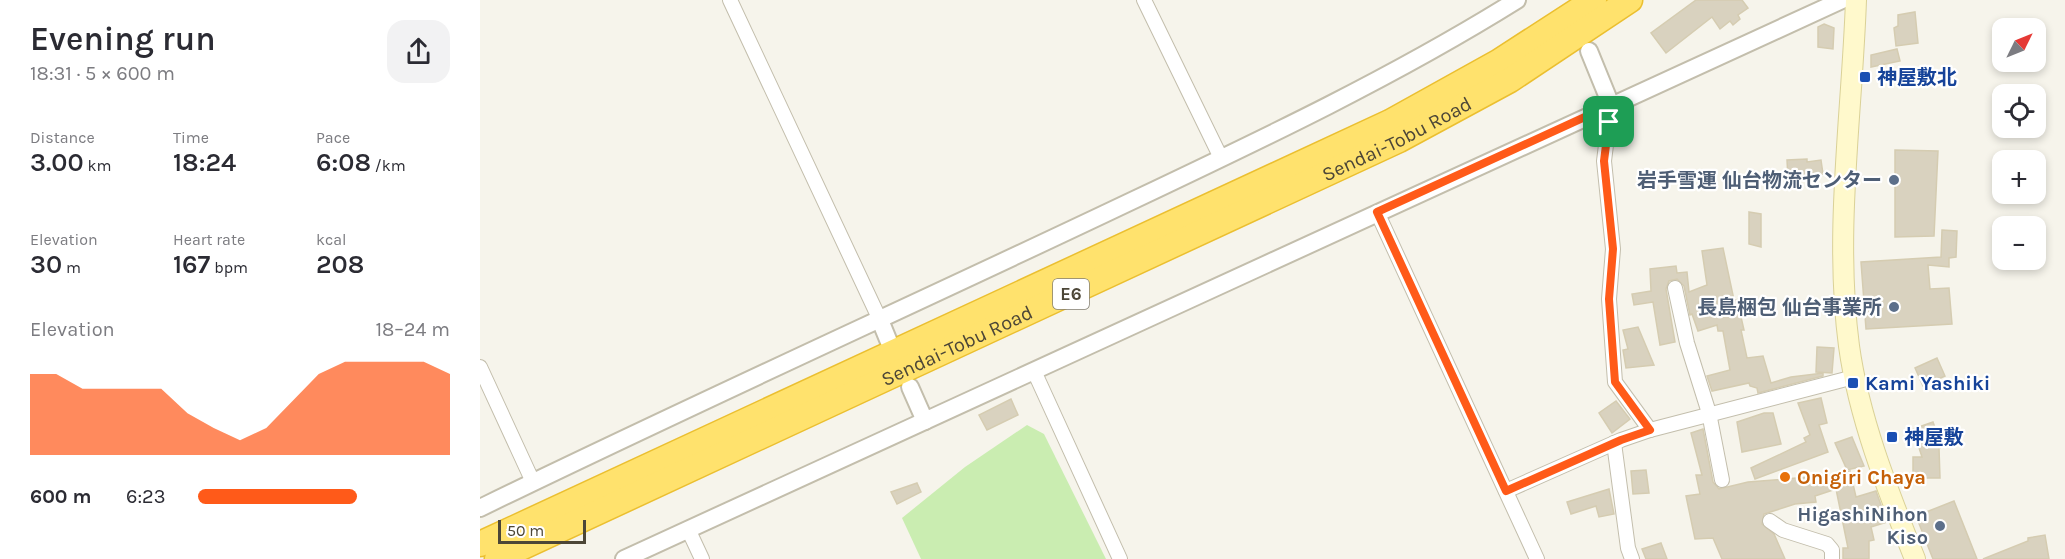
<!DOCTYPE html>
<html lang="en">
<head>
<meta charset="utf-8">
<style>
  body { margin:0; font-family:Karla,"Noto Sans JP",sans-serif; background:#f2f2f3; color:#2b2b33; height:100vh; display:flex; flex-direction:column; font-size:22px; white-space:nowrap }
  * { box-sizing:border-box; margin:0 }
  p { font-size:20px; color:#7c7c81 }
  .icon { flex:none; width:33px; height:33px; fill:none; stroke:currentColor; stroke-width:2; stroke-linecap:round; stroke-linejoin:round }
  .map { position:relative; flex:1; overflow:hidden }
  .sheet { display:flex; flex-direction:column; background:#fff; width:480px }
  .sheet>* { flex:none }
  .needle { width:39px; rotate:47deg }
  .tools { position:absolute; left:1512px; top:18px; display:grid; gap:12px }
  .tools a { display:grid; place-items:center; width:54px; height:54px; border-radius:12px; background:#fff; box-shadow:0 3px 9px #0003; font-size:30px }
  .scale { position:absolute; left:18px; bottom:15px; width:88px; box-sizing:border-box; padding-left:6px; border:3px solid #4c4637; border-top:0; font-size:16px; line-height:21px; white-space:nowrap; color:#4c4637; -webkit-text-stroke:4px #fff; paint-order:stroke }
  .pin { position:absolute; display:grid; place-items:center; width:51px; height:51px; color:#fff; margin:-26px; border-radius:12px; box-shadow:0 3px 9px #0006 }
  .round { display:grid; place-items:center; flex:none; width:63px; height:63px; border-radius:18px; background:#f2f2f3 }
  .overview { display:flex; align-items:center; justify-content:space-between; height:102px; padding:0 30px }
  h1 { font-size:33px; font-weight:600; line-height:45px }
  .metrics { display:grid; grid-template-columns:repeat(3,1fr); gap:9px; height:102px; padding:6px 30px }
  .metrics div { display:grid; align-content:center }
  .metrics b { font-size:26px; font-weight:600 }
  .metrics small { font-size:16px; font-weight:400 }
  .metrics p { font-size:16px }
  .chart { height:168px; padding:12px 30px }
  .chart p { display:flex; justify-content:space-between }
  .chart svg { width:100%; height:108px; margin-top:6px; fill:#ff5a19; opacity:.7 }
  ul { padding:0 30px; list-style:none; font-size:20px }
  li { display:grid; grid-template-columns:96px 72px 1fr; align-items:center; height:45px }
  li i { height:15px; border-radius:8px; background:#ff5a19 }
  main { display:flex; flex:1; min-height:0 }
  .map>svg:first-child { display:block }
</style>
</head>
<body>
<main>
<section class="sheet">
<div class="overview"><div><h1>Evening run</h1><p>18:31 · 5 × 600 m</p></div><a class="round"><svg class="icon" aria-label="share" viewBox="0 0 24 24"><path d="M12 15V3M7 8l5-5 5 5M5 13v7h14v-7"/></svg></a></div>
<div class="metrics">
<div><p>Distance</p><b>3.00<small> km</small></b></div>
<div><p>Time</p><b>18:24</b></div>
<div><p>Pace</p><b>6:08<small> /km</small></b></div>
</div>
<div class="metrics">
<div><p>Elevation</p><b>30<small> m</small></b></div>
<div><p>Heart rate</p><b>167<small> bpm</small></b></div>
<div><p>kcal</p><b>208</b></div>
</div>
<div class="chart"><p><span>Elevation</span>18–24 m</p>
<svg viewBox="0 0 160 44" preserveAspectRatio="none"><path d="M0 44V11L10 11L20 17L30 17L40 17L50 17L60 27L70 33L80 38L90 33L100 22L110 11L120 6L130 6L140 6L150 6L160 11V44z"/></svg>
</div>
<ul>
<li><b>600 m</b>6:23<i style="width:63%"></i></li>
</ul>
</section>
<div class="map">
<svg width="1585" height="559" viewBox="0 0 1585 559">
  <rect width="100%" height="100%" fill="#f6f4eb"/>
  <!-- green -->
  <path fill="#caedb1" d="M 547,425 L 564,434 L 626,559 L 441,559 L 422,518 L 485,467 Z"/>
  <!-- building -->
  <g fill="#d9d2bf" stroke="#d5ccb1" stroke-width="1.5">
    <path d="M 1216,0 L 1262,0 L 1268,8 L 1258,15 L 1260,19 L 1253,25 L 1250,21 L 1240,29 L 1232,17 L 1186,53 L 1171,33 Z"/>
    <path d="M 1435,12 L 1438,43 L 1416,46 L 1414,28 L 1418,26 L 1418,15 Z"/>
    <path d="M 1344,24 L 1354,28 L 1353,49 L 1338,47 L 1338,27 Z"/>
    <path d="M 1417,49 L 1420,61 L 1391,67 L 1391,55 Z"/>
    <path d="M 1415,150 L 1458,151 L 1454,236 L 1415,237 Z"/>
    <path d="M 1327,159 L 1327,162 L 1341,160 L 1343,174 L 1308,179 L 1307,160 Z"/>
    <path d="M 1269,212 L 1281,214 L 1281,247 L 1269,244 Z"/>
    <path d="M 1462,230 L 1477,231 L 1476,257 L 1469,258 L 1469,267 L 1448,265 L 1450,289 L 1469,288 L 1472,324 L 1386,329 L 1381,262 L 1461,257 Z"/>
    <path d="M 1243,248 L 1254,300 L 1262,299 L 1265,315 L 1261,317 L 1264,330 L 1261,330 L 1267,358 L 1283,356 L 1291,383 L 1311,377 L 1343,373 L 1343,376 L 1278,393 L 1277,388 L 1270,386 L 1269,383 L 1232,391 L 1227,376 L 1250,370 L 1243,331 L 1238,331 L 1237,325 L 1218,331 L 1212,314 L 1210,315 L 1204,286 L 1197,279 L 1189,281 L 1186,289 L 1195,342 L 1180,345 L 1173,302 L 1154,305 L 1152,294 L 1171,291 L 1170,269 L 1196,266 L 1197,273 L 1207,272 L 1209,292 L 1227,285 L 1222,251 Z"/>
    <path d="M 1158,327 L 1174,365 L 1146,368 L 1143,350 L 1148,349 L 1143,330 Z"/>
    <path d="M 1337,347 L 1354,348 L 1352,373 L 1336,372 Z"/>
    <path d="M 1457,358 L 1465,376 L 1443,386 L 1435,368 Z"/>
    <path d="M 1341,398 L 1347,423 L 1339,425 L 1348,452 L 1275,479 L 1271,468 L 1326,442 L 1324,438 L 1330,435 L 1318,403 Z"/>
    <path d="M 531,399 L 538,415 L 507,430 L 499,415 Z"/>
    <path d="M 1136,401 L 1150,419 L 1132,433 L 1119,413 Z"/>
    <path d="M 1284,413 L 1293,413 L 1301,444 L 1262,452 L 1257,422 Z"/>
    <path d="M 1453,422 L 1462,447 L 1459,448 L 1460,478 L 1433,478 L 1433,457 L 1442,457 L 1433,429 Z"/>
    <path d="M 1223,429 L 1233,482 L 1239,489 L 1268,482 L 1354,475 L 1370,471 L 1376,497 L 1396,491 L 1407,522 L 1391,527 L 1394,540 L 1389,541 L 1389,559 L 1363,559 L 1363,548 L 1368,548 L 1356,489 L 1335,496 L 1336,502 L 1315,504 L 1284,514 L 1282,524 L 1294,534 L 1305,559 L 1242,559 L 1233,538 L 1215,539 L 1206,496 L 1220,494 L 1216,475 L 1222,475 L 1211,433 Z"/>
    <path d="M 1372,437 L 1384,466 L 1367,470 L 1355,443 Z"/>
    <path d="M 1166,470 L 1169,493 L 1153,494 L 1151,471 Z"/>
    <path d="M 437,483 L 441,492 L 417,504 L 411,492 Z"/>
    <path d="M 1129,489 L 1134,514 L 1119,517 L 1116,506 L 1091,514 L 1087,502 Z"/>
    <path d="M 1474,501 L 1497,559 L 1453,559 L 1436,516 Z"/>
    <path d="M 1565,535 L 1569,559 L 1503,559 L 1548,541 L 1548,538 Z"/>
    <path d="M 1181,543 L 1187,559 L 1166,559 L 1162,549 Z"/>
  </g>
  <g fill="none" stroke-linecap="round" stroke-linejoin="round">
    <defs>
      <g id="minor">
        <path d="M 250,0 L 400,320"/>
        <path d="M 664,0 L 741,158"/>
        <path d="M 1131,105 L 1124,161 L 1133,249 L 1129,299 L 1135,382 L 1170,430"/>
        <path d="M 897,212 L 1057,559"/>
        <path d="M 1195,288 L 1207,343 L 1229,413 L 1242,480"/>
        <path d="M 0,367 L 53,482"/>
        <path d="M 554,371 L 640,559"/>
        <path d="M 1134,443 L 1148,548 L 1152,559"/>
        <path d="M 1026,491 L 1141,440 L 1170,430 L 1374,377"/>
        <path d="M 1290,521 L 1303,530 L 1347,544 L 1352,550 L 1352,559"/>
        <path d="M 208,529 L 222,559"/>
      </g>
      <g id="tertiary">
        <path d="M 1109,51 L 1131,105"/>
        <path d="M 400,320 L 409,342"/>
        <path d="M 430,387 L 445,421"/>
        <path d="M 0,508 C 205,408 413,314 620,216 C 761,149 904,83 1037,0"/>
        <path d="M 144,559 L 1362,0"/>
      </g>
      <path id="secondary" d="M 1376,0 C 1372,115 1354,232 1369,346 C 1379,419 1408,491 1435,559"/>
      <g id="motorway">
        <path d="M 0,544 L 910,122 L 1018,62 L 1114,0"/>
        <path id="s1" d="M 17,559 L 919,140 L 1030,80 L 1150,0"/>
      </g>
    </defs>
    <!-- minor casing -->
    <use href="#minor" stroke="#c3beac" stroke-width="16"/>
    <!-- tertiary casing -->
    <use href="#tertiary" stroke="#c3beac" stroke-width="20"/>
    <!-- secondary casing -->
    <use href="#secondary" stroke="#dad197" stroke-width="22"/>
    <!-- motorway casing -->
    <use href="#motorway" stroke="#ebbf30" stroke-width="27"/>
    <!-- minor -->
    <use href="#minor" stroke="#fff" stroke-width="14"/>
    <!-- tertiary -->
    <use href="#tertiary" stroke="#fff" stroke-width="16"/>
    <!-- secondary -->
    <use href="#secondary" stroke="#fff9cc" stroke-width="20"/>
    <!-- motorway -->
    <use href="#motorway" stroke="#ffe26d" stroke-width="24"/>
  </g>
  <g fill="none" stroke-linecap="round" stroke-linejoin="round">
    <defs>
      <path id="route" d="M 1131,105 L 1124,161 L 1133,249 L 1129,299 L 1135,382 L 1170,430 L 1141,440 L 1026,491 L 897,212 Z"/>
    </defs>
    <!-- route casing -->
    <use href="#route" stroke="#fff" stroke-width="12"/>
    <!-- route -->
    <use href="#route" stroke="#ff5a19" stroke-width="8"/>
  </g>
  <!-- markers -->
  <g fill="#1a4fb4" stroke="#fff" stroke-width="2">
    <rect x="1379" y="71" width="12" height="12" rx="3"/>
    <rect x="1367" y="377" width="12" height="12" rx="3"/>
    <rect x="1406" y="431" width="12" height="12" rx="3"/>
  </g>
  <g fill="#5c6f8a" stroke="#fff" stroke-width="2">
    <circle cx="1414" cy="180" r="6"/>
    <circle cx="1414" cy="307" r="6"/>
    <circle cx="1460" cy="526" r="6"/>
  </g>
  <circle fill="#e8710a" stroke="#fff" stroke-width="2" cx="1305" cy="477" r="6"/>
  <g text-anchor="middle" stroke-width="4.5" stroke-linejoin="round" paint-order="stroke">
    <!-- shield labels -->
    <rect fill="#fff" stroke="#827e73" stroke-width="1.5" x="573" y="279" width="36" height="30" rx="4.5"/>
    <g font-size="18" font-weight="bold" fill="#4c4637">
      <text x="591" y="300">E6</text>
    </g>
    <!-- transit labels -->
    <g font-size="20" font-weight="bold" fill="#164399" stroke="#fff" text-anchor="start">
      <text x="1397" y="84">神屋敷北</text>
      <text x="1385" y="390">Kami Yashiki</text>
      <text x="1424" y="444">神屋敷</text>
    </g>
    <!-- street labels -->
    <g font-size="20" fill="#4c4637" stroke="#fff">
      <text dy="7" stroke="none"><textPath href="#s1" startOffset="993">Sendai-Tobu Road</textPath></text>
      <text dy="7" stroke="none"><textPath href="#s1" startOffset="507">Sendai-Tobu Road</textPath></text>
    </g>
    <!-- service labels -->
    <g font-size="20" font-weight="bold" fill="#4e5e75" stroke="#fff" text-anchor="end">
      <text x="1402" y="187">岩手雪運 仙台物流センター</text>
      <text x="1402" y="314">長島梱包 仙台事業所</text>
      <text x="1448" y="521">HigashiNihon<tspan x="1448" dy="23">Kiso</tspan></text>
    </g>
    <!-- food labels -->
    <g font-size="20" font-weight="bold" fill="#c56008" stroke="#fff" text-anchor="start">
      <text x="1317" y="484">Onigiri Chaya</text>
    </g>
  </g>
</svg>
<div class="tools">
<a><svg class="needle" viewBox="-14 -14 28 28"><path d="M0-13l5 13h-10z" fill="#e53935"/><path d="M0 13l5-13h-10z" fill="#7c7c81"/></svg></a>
<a><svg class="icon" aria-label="locate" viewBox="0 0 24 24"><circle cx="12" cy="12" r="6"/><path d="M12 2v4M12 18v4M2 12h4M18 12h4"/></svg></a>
<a>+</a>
<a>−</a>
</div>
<div class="scale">50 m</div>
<div class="pin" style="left:1129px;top:122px;background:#1e9e55"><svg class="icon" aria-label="arrive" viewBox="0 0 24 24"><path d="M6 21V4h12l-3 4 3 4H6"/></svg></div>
</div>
</main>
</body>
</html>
